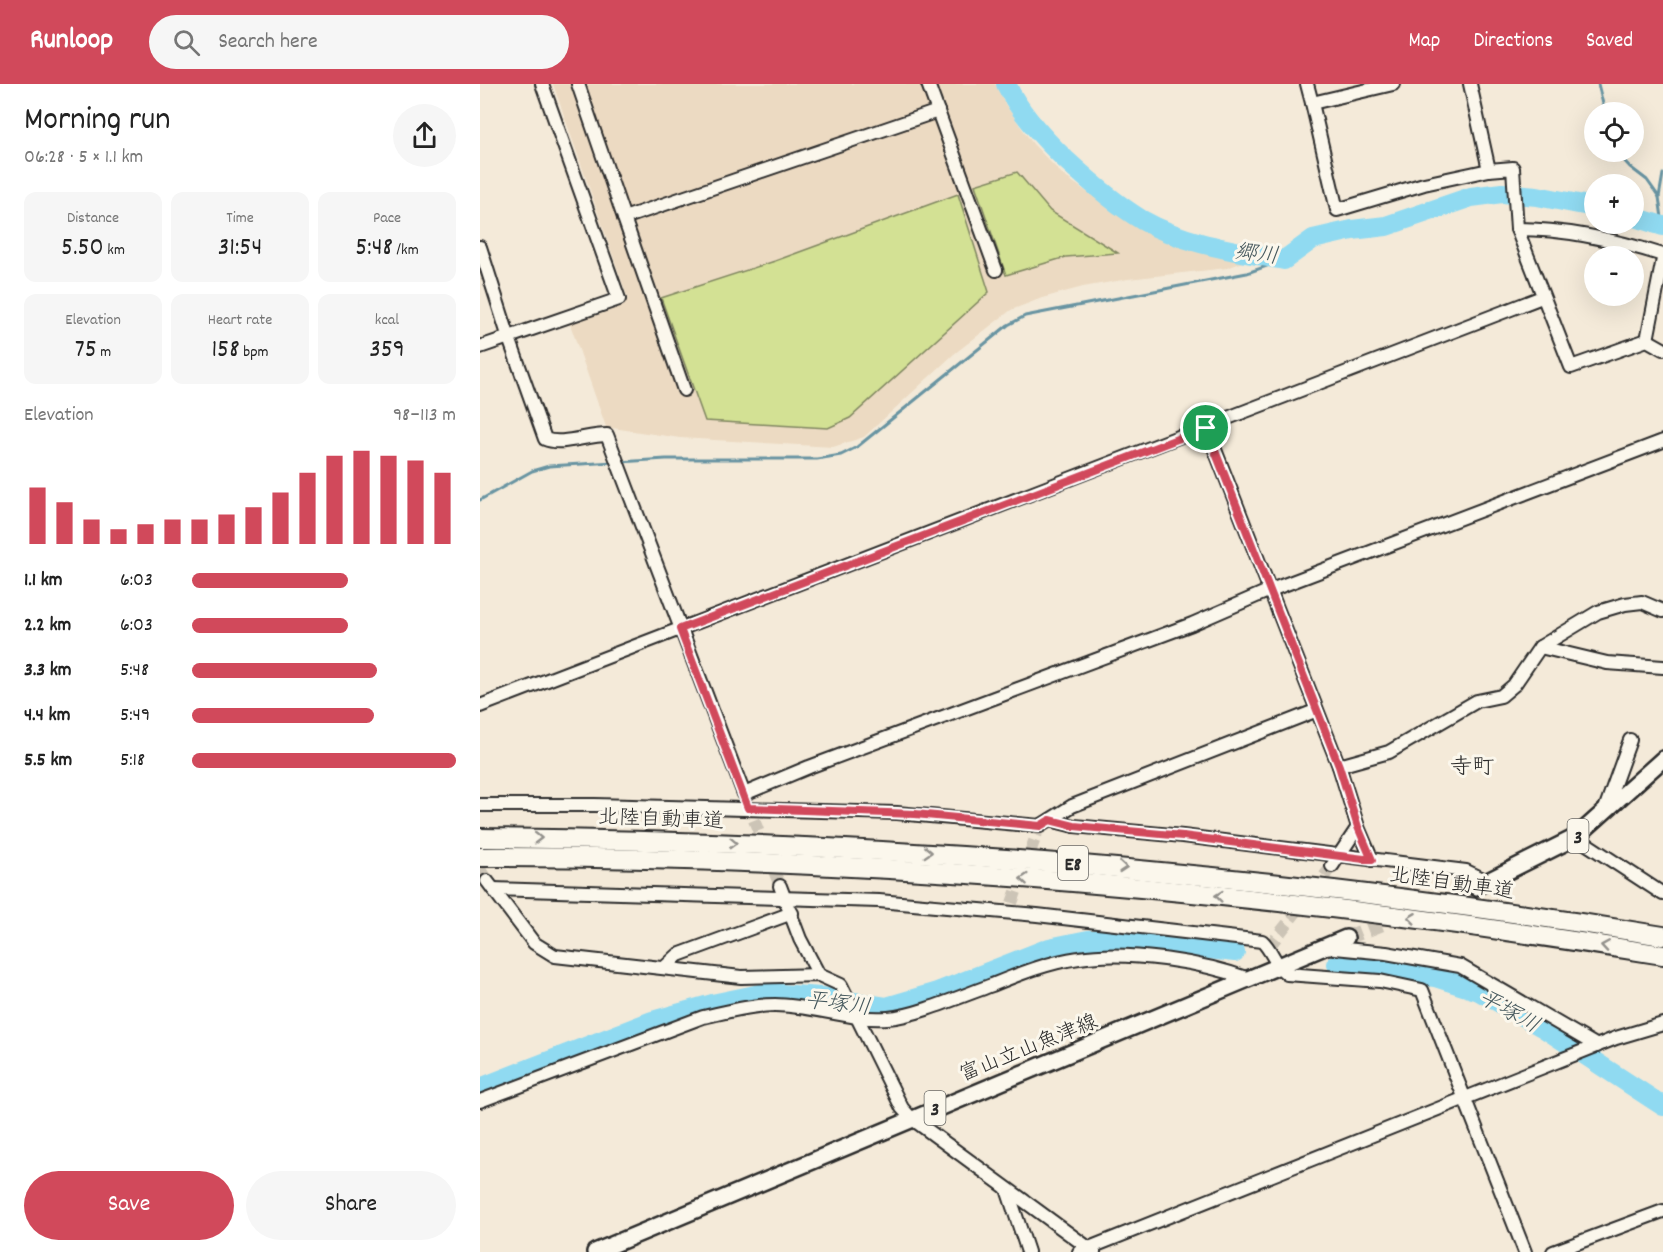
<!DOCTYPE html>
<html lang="en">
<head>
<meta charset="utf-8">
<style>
  body { margin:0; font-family:Dekko,"Klee One",sans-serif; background:#f6f6f6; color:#222; height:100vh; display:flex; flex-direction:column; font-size:22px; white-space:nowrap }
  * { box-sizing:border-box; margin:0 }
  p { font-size:20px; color:#767676 }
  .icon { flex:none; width:33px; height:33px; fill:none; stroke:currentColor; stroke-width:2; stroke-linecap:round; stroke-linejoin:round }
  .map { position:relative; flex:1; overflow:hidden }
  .drawer { display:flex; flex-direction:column; background:#fff; width:480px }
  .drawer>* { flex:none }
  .buttons { position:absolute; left:1104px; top:18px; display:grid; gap:12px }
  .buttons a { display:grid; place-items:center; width:60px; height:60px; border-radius:50%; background:#fff; box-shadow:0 6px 24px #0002; font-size:30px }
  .pin { position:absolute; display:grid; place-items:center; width:51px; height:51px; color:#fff; margin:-26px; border:3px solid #fff; border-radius:50%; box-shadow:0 2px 6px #0007 }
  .round { display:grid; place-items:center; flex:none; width:63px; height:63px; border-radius:32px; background:#f6f6f6 }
  .headline { display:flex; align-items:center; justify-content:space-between; height:102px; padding:0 24px }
  h1 { font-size:33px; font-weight:600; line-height:45px }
  .figures { display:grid; grid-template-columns:repeat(3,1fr); gap:9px; height:102px; padding:6px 24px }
  .figures div { display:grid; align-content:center; border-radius:12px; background:#f6f6f6; text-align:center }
  .figures b { font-size:26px; font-weight:600 }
  .figures small { font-size:16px; font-weight:400 }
  .figures p { font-size:16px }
  .chart { height:168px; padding:12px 24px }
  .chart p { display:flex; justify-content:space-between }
  .chart svg { width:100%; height:108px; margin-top:6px; stroke:#d1495b; stroke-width:6 }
  .action { display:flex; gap:12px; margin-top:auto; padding:12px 24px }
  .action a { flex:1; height:69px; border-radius:36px; background:#d1495b; color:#fff; font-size:24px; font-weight:600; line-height:69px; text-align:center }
  .action a+a { background:#f6f6f6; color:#222 }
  ul { padding:0 24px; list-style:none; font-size:20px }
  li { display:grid; grid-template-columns:96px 72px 1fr; align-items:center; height:45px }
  li i { height:15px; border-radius:8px; background:#d1495b }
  header { display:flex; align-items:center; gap:36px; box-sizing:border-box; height:84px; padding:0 30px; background:#d1495b; color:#fff }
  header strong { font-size:28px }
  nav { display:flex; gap:33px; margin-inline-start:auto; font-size:21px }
  .search { width:420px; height:54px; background:#f6f6f6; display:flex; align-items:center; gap:15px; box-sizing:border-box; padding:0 21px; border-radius:33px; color:#767676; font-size:22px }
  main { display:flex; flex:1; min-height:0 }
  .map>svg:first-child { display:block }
</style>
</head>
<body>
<header>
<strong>Runloop</strong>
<div class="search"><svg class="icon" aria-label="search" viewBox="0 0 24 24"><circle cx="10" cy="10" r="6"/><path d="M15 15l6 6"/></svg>Search here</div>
<nav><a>Map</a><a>Directions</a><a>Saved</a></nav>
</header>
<main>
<section class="drawer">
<div class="headline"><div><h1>Morning run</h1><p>06:28 · 5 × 1.1 km</p></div><a class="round"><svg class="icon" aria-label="share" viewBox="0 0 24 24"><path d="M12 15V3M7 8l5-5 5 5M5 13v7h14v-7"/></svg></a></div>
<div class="figures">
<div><p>Distance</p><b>5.50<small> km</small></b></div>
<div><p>Time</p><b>31:54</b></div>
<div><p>Pace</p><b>5:48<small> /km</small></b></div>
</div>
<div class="figures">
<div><p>Elevation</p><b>75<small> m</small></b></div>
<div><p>Heart rate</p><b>158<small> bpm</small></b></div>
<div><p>kcal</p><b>359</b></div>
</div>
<div class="chart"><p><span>Elevation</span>98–113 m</p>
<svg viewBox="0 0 160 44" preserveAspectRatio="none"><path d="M5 44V21M15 44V27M25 44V34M35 44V38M45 44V36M55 44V34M65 44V34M75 44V32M85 44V29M95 44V23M105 44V15M115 44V8M125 44V6M135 44V8M145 44V10M155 44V15"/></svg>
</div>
<ul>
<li><b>1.1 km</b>6:03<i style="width:59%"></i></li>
<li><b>2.2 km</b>6:03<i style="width:59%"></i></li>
<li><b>3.3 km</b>5:48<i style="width:70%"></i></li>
<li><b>4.4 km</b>5:49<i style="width:69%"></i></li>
<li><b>5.5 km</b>5:18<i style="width:100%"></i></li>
</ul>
<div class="action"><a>Save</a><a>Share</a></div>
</section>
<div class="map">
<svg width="1183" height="1168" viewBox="0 0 1183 1168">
  <rect width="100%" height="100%" fill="#f4ead9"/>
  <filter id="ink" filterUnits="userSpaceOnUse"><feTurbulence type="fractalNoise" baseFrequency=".0167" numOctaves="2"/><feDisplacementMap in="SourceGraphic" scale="12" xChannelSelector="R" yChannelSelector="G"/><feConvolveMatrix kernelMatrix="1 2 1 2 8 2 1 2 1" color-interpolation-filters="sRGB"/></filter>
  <g filter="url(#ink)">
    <!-- built -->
    <path fill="#ecdac2" d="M 73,0 L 515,0 L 525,20 L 553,60 L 584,92 L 635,127 L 693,156 L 766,177 L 747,184 L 648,195 L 603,203 L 562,214 L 531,226 L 474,270 L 384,353 L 353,363 L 200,354 L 126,343 L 90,240 L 148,215 Z"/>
    <!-- green -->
    <g fill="#d3e194" stroke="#7f8660" stroke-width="1.5">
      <path d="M 537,88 L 570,127 L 638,169 L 586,173 L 526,191 L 495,101 Z"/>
      <path d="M 478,110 L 509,208 L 370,334 L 348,344 L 225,337 L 181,214 L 295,177 Z"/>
    </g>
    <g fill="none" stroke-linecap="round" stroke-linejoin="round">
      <!-- stream -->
      <g stroke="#6894a2" stroke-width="3">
        <path d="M 1118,0 L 1125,28"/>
        <path d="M 1136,68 L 1150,83 L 1167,96 L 1179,113"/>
        <path d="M 1183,141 L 1179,113 L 1183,90"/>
        <path d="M 140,378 L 186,375 L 337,375 L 361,371 L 377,363 L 528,241 L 545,232 L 767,189 L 804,176"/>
        <path d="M 0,416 L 52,387 L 69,382 L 134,378"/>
      </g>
      <!-- river -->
      <g stroke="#90daf1" stroke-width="20">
        <path d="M 526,0 C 539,28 564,55 586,76 C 610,98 634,119 662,136 C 704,160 757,167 804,176 L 833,155 L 872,146 L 906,142 L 991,113 L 1022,109 L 1057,112 L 1114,123"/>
        <path d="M 1154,133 L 1183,142"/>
        <path d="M 857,880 L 955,893 L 999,907 L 1062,943 L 1183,1022"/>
        <path d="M 0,1004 L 172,937 L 232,920 L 285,909 L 341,913 L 406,923 L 457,908 L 569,864 L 608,856 L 643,855 L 755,868"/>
      </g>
      <!-- minor-tunnel -->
      <g stroke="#ccc4b6" stroke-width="12" stroke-dasharray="12 6" stroke-linecap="butt">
        <path d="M 274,736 L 300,802"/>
        <path d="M 0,785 L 7,797"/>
        <path d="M 532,819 L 557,749"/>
        <path d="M 789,863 L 852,782"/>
      </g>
      <!-- major-tunnel -->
      <path stroke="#ccc4b6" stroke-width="15" stroke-dasharray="15 8" stroke-linecap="butt" d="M 866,854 L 996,803"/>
      <defs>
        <g id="minor">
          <path d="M 98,0 L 144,134"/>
          <path d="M 448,0 L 516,186"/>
          <path d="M 827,0 L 832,19 L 913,0"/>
          <path d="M 990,0 L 1009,86 L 1033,84 L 1037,145 L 1091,283 L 1167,256 L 1183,265"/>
          <path d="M 832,19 L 857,126 L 944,100 L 1009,86"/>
          <path d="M 1037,145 C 1087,145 1136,156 1183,171"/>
          <path d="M 0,163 L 29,254 L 65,355 C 81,362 107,351 127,351 L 264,710 L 329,683 L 712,540 L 788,507 L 1183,357"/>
          <path d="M 1167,256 L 1183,175"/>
          <path d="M 0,263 L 139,215 L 62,0"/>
          <path d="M 204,306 L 144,134 L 458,27"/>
          <path d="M 726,343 L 859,682 L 878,743 L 852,782"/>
          <path d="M 1060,563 L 1127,579 L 1183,583"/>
          <path d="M 0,622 L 1062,213"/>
          <path d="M 859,682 L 909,668 L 997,617 L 1021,612 L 1034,601 L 1060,563 L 1118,528 L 1145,520 L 1162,518 L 1183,527"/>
          <path d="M 0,721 L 115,721 L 417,729 L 560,742 L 592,722 L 835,627"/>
          <path d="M 1124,728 L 1150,656"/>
          <path d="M 570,736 L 594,742 L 703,752 L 986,787 L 1007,797"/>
          <path d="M 878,743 L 892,776"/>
          <path d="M 1096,753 L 1183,810"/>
          <path d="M 7,797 L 54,859 L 75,872 L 261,893 L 339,891 L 361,901 L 422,1024 L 431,1034 L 614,1168"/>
          <path d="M 300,802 L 320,855 L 339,891"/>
          <path d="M 13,805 L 399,817 L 557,831 L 782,857 C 793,867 794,881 807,890 L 900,897 L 942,906 L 1045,1168"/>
          <path d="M 845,863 L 906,869 L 980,882 L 1117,962"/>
          <path d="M 184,884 L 198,871 L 312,829"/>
          <path d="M 0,1017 L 223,933 C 246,928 271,921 295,921 C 333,921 370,937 408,934 C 436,932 484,911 512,901 C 539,890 569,878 599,874 C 647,866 723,878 769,895"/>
          <path d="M 527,1105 L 548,1168"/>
          <path d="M 599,1168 L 1136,954 L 1183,940"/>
          <path d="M 1073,1168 L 1183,1127"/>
        </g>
        <g id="major">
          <path d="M 996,803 L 1096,753 L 1183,675"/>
          <path d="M 115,1168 L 866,854"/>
        </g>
        <g id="highway">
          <path d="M 0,754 C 397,757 791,788 1183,852"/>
          <path d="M 0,773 C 396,773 792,807 1183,871"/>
        </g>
      </defs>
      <!-- minor casing -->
      <use href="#minor" stroke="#2b2b2b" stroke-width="16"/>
      <!-- major casing -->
      <use href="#major" stroke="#2b2b2b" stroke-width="20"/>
      <!-- highway casing -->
      <use href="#highway" stroke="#2b2b2b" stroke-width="22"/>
      <!-- minor -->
      <use href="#minor" stroke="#fbf7ec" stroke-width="12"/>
      <!-- major -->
      <use href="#major" stroke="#fbf7ec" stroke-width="15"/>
      <!-- highway -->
      <use href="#highway" stroke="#fbf7ec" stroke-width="18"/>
    </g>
    <!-- one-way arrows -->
    <defs><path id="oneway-chevron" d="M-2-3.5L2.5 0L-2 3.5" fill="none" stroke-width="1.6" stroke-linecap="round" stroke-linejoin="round" transform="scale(1.5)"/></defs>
    <g stroke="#93918c">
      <use href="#oneway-chevron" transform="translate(58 754) rotate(1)"/>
      <use href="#oneway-chevron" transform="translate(253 759) rotate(2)"/>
      <use href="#oneway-chevron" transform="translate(448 768) rotate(3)"/>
      <use href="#oneway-chevron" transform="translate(643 783) rotate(5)"/>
      <use href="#oneway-chevron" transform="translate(544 795) rotate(-176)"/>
      <use href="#oneway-chevron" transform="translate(739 812) rotate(-174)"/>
      <use href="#oneway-chevron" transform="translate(932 834) rotate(-173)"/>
      <use href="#oneway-chevron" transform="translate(1125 862) rotate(-171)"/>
    </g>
  </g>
  <g fill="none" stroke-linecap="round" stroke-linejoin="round" filter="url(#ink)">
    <defs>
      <path id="route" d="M 726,344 L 859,682 L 878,743 L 892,776 L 703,752 L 594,742 L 570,736 L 560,742 L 435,730 L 268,724 L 200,545 Z"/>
    </defs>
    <!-- route casing -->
    <use href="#route" stroke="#fff" stroke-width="12"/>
    <!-- route -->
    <use href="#route" stroke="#d1495b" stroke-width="8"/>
  </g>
  <g text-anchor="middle" stroke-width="6" stroke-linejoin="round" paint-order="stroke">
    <!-- shield labels -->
    <g fill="#fbf7ec" stroke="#696865" stroke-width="1.5">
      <rect x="1087.5" y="735" width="21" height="34" rx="4.5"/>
      <rect x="578" y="762" width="30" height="34" rx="4.5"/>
      <rect x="444.5" y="1007" width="21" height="34" rx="4.5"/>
    </g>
    <g font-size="20" font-weight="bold" fill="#2b2b2b">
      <text x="1098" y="759">3</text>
      <text x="593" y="786">E8</text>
      <text x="455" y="1031">3</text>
    </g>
    <!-- street labels -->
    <g font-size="21" fill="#2b2b2b" stroke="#fbf7ec">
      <text transform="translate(181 734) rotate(2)" y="7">北陸自動車道</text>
      <text transform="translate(972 798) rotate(8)" y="7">北陸自動車道</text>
      <text transform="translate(548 963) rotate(-22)" y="7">富山立山魚津線</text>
    </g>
    <!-- water labels -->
    <g font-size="22" font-style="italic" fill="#44575c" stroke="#fbf7ec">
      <text transform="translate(777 168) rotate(7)" y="8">郷川</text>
      <text transform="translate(358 918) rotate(7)" y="8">平塚川</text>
      <text transform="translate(1030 926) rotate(29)" y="8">平塚川</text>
    </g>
    <!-- neighbourhood labels -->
    <g font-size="22" fill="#2b2b2b" stroke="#fbf7ec">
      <text x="992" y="689">寺町</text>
    </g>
  </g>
</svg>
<div class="buttons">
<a><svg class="icon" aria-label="locate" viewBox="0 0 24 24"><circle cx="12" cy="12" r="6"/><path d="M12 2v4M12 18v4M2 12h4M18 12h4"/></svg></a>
<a>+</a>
<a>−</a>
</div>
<div class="pin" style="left:726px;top:344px;background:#1e9e55"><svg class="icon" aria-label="arrive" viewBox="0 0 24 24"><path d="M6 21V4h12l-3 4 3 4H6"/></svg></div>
</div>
</main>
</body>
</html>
